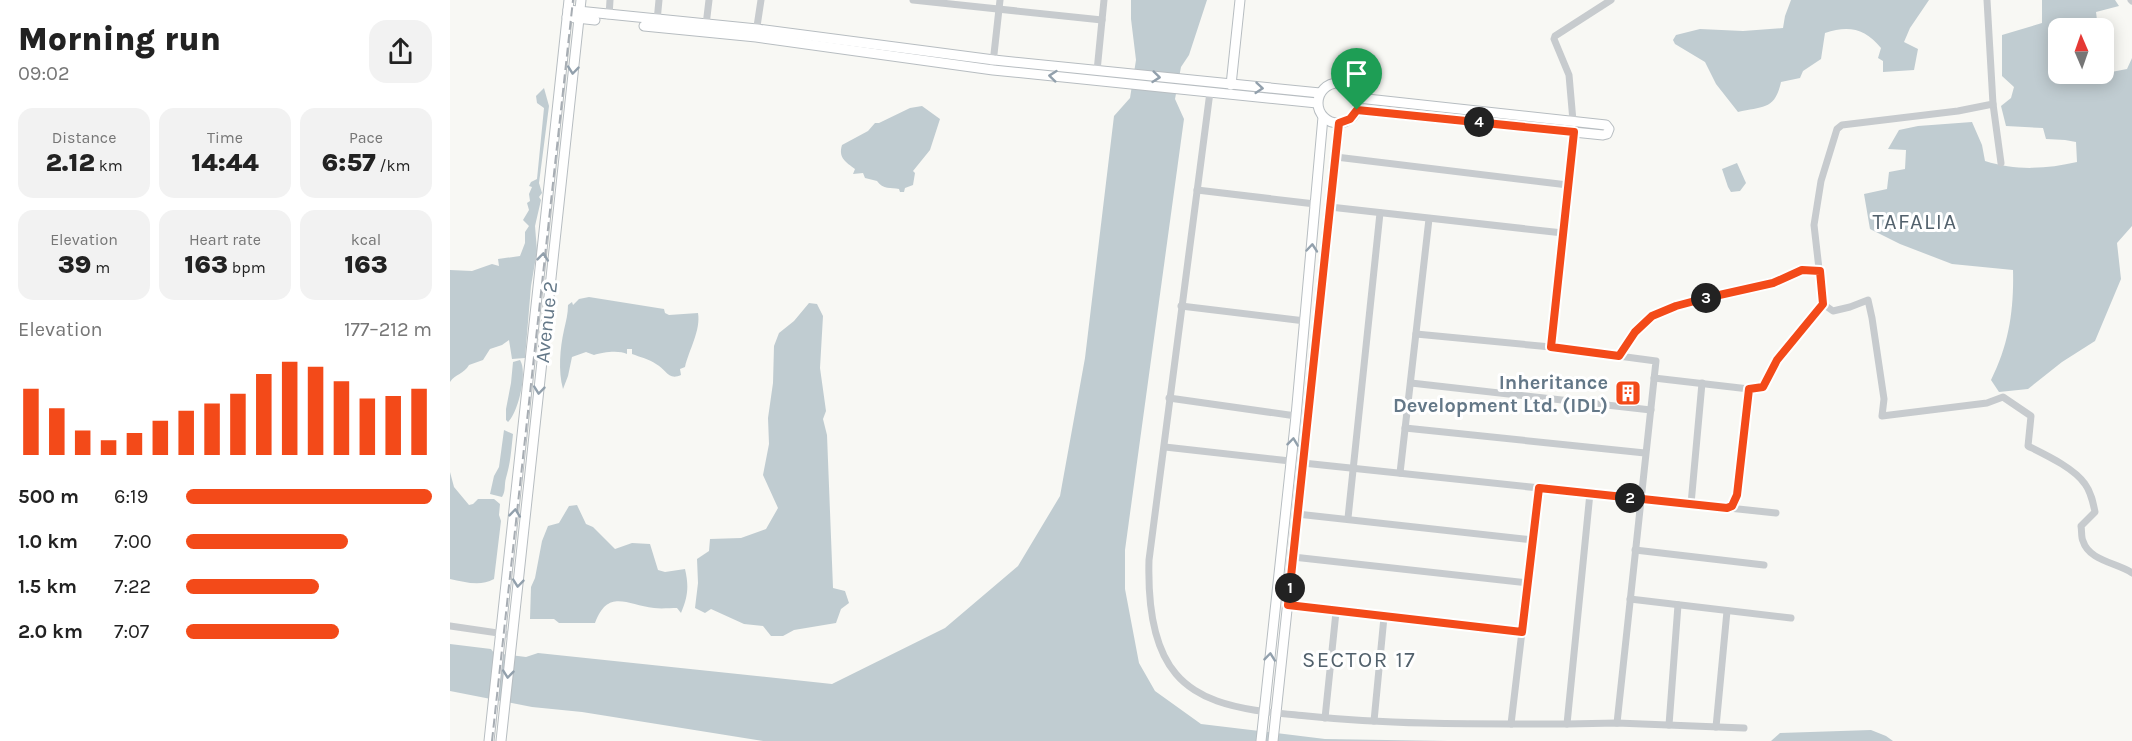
<!DOCTYPE html>
<html lang="en">
<head>
<meta charset="utf-8">
<style>
  body { margin:0; font-family:Karla,sans-serif; background:#f2f2f2; color:#222; height:100vh; display:flex; flex-direction:column; font-size:22px; white-space:nowrap }
  * { box-sizing:border-box; margin:0 }
  p { font-size:20px; color:#767676 }
  .icon { flex:none; width:33px; height:33px; fill:none; stroke:currentColor; stroke-width:2; stroke-linecap:round; stroke-linejoin:round }
  .map { position:relative; flex:1; overflow:hidden }
  .panel { display:flex; flex-direction:column; background:#fff; width:450px }
  .panel>* { flex:none }
  .needle { width:39px; rotate:358deg }
  .fabs { position:absolute; left:1598px; top:18px; display:grid; gap:12px }
  .fabs a { display:grid; place-items:center; width:66px; height:66px; border-radius:12px; background:#fff; box-shadow:0 3px 15px #0003; font-size:30px }
  .pin { position:absolute; display:grid; place-items:center; width:51px; height:51px; color:#fff; margin:-62px -26px; border-radius:50% 50% 50% 0; rotate:-45deg; box-shadow:0 0 6px #0007 }
  .pin .icon { rotate:45deg }
  .km { position:absolute; width:30px; height:30px; margin:-15px; border-radius:50%; background:#222; color:#fff; font-size:16px; line-height:30px; text-align:center }
  .round { display:grid; place-items:center; flex:none; width:63px; height:63px; border-radius:18px; background:#f2f2f2 }
  .headline { display:flex; align-items:center; justify-content:space-between; height:102px; padding:0 18px }
  h1 { font-size:33px; font-weight:800; line-height:45px }
  .figures { display:grid; grid-template-columns:repeat(3,1fr); gap:9px; height:102px; padding:6px 18px }
  .figures div { display:grid; align-content:center; border-radius:15px; background:#f2f2f2; text-align:center }
  .figures b { font-size:26px; font-weight:800 }
  .figures small { font-size:16px; font-weight:400 }
  .figures p { font-size:16px }
  .chart { height:168px; padding:12px 18px }
  .chart p { display:flex; justify-content:space-between }
  .chart svg { width:100%; height:108px; margin-top:6px; stroke:#f34a19; stroke-width:6 }
  ul { padding:0 18px; list-style:none; font-size:20px }
  li { display:grid; grid-template-columns:96px 72px 1fr; align-items:center; height:45px }
  li i { height:15px; border-radius:8px; background:#f34a19 }
  main { display:flex; flex:1; min-height:0 }
  .map>svg:first-child { display:block }
</style>
</head>
<body>
<main>
<section class="panel">
<div class="headline"><div><h1>Morning run</h1><p>09:02</p></div><a class="round"><svg class="icon" aria-label="share" viewBox="0 0 24 24"><path d="M12 15V3M7 8l5-5 5 5M5 13v7h14v-7"/></svg></a></div>
<div class="figures">
<div><p>Distance</p><b>2.12<small> km</small></b></div>
<div><p>Time</p><b>14:44</b></div>
<div><p>Pace</p><b>6:57<small> /km</small></b></div>
</div>
<div class="figures">
<div><p>Elevation</p><b>39<small> m</small></b></div>
<div><p>Heart rate</p><b>163<small> bpm</small></b></div>
<div><p>kcal</p><b>163</b></div>
</div>
<div class="chart"><p><span>Elevation</span>177–212 m</p>
<svg viewBox="0 0 160 44" preserveAspectRatio="none"><path d="M5 44V17M15 44V25M25 44V34M35 44V38M45 44V35M55 44V30M65 44V26M75 44V23M85 44V19M95 44V11M105 44V6M115 44V8M125 44V14M135 44V21M145 44V20M155 44V17"/></svg>
</div>
<ul>
<li><b>500 m</b>6:19<i style="width:100%"></i></li>
<li><b>1.0 km</b>7:00<i style="width:66%"></i></li>
<li><b>1.5 km</b>7:22<i style="width:54%"></i></li>
<li><b>2.0 km</b>7:07<i style="width:62%"></i></li>
</ul>
</section>
<div class="map">
<svg width="1682" height="741" viewBox="0 0 1682 741">
  <rect width="100%" height="100%" fill="#f8f8f4"/>
  <!-- water -->
  <g fill="#c0ccd1">
    <path d="M 681,0 L 757,0 L 739,55 L 731,67 L 725,99 L 734,119 L 675,550 L 675,589 L 689,663 L 705,691 L 751,724 L 875,739 L 998,741 L 313,741 L 132,712 L 82,707 L 0,691 L 0,644 L 41,649 L 44,653 L 76,657 L 88,653 L 382,684 L 495,628 L 568,566 L 610,496 L 635,358 L 664,116 L 680,98 L 686,60 L 681,19 Z"/>
    <path d="M 1341,0 L 1479,0 L 1460,28 L 1454,42 L 1468,49 L 1464,70 L 1433,72 L 1433,61 L 1428,58 L 1431,48 C 1415,28 1398,25 1375,33 L 1371,59 L 1353,71 L 1350,78 L 1331,82 C 1325,110 1313,106 1288,112 L 1266,84 L 1255,62 L 1225,44 L 1223,40 L 1226,35 L 1250,29 L 1293,31 L 1333,28 L 1335,16 Z"/>
    <path d="M 1592,0 L 1665,0 L 1669,6 L 1646,12 L 1648,28 L 1608,28 L 1608,74 L 1653,74 L 1653,58 L 1656,73 L 1677,69 L 1682,58 L 1682,226 L 1667,243 L 1671,279 L 1645,341 L 1612,362 L 1578,389 L 1549,392 L 1541,380 C 1559,344 1564,310 1563,270 L 1502,264 L 1450,244 L 1420,229 L 1414,194 L 1437,189 L 1439,172 L 1455,169 L 1456,150 L 1438,149 L 1449,130 L 1468,126 L 1522,122 L 1532,145 L 1535,161 C 1566,171 1596,169 1627,162 L 1626,142 L 1615,140 L 1596,139 L 1593,128 L 1556,126 L 1551,106 L 1561,98 L 1564,87 L 1552,76 L 1552,35 L 1592,23 Z"/>
    <path d="M 94,88 L 99,106 L 89,183 L 92,193 L 89,197 L 91,200 L 85,226 L 87,251 L 81,286 L 75,358 L 62,359 L 59,340 L 52,345 L 40,349 L 33,360 L 19,365 C 14,374 5,374 0,382 L 0,270 L 22,271 L 42,264 L 49,266 L 48,259 L 70,256 L 75,243 L 75,232 L 79,226 L 73,220 L 79,210 L 77,203 L 80,201 L 79,194 L 82,187 L 79,186 L 81,182 L 87,179 L 94,108 L 87,103 L 86,96 Z"/>
    <path d="M 472,106 L 490,119 L 480,150 L 463,171 L 465,173 L 463,185 L 455,188 L 454,192 L 450,192 L 449,189 C 441,187 433,190 427,181 L 415,178 L 413,173 L 403,174 L 405,169 C 396,162 388,158 392,145 L 418,131 L 425,123 L 429,123 L 460,108 Z"/>
    <path d="M 1287,163 L 1296,183 L 1290,191 L 1281,192 L 1278,187 L 1272,169 Z"/>
    <path d="M 139,297 L 214,309 L 215,313 L 219,315 L 248,313 C 251,330 239,350 235,367 L 230,369 L 231,375 C 218,381 216,369 206,364 C 199,359 190,357 182,354 L 182,349 L 177,349 L 177,354 C 169,350 153,352 144,355 L 136,352 L 122,357 L 118,376 L 113,389 C 108,371 110,348 114,330 C 116,321 118,314 118,305 L 122,302 L 123,305 L 129,299 Z"/>
    <path d="M 359,303 L 367,304 L 373,316 L 370,368 L 376,411 L 373,419 L 377,435 L 383,588 L 395,591 L 399,603 L 391,609 L 386,623 L 344,630 L 333,636 L 321,636 L 313,626 L 294,624 L 261,609 L 255,613 L 245,608 L 248,583 L 247,559 L 259,551 L 260,539 L 291,538 L 316,529 L 328,508 L 313,475 L 319,444 L 318,418 L 323,383 L 324,346 L 329,333 L 344,321 Z"/>
    <path d="M 70,360 C 78,372 68,413 58,422 L 56,420 L 56,409 L 61,383 L 63,362 Z"/>
    <path d="M 54,430 L 63,434 C 61,451 61,461 56,478 C 54,485 56,491 52,497 L 40,494 L 44,476 L 49,467 Z"/>
    <path d="M 0,472 L 4,487 L 19,505 L 23,504 L 28,499 L 44,499 L 50,504 L 49,515 L 51,521 L 44,579 C 30,587 15,582 0,579 Z"/>
    <path d="M 127,505 L 136,524 L 143,527 L 165,549 L 182,543 L 200,544 L 208,570 L 215,572 L 235,569 C 239,586 238,597 231,613 L 227,608 C 220,608 211,609 204,608 C 177,605 158,588 145,623 L 109,623 L 104,619 L 80,619 L 81,587 L 85,578 L 92,541 L 98,526 L 109,523 L 119,506 Z"/>
    <path d="M 1421,730 L 1436,736 L 1443,741 L 1321,741 L 1330,733 Z"/>
  </g>
  <g fill="none" stroke-linecap="round" stroke-linejoin="round">
    <defs>
      <g id="secondary">
        <path d="M 118,10 L 307,29 L 544,60 L 870,93"/>
        <path d="M 117,17 L 145,20"/>
        <path d="M 194,26 L 306,37 L 543,70 L 867,103"/>
        <circle cx="888" cy="103" r="20"/>
        <path d="M 781,85 L 790,0"/>
        <path d="M 907,110 L 1153,135 L 1157,134 L 1159,129 L 1156,125 L 908,98"/>
        <path d="M 39,741 L 119,0"/>
        <path d="M 51,741 L 131,0"/>
        <path d="M 811,741 L 846,416 L 873,117"/>
        <path d="M 823,741 L 889,123"/>
      </g>
    </defs>
    <!-- secondary casing -->
    <use href="#secondary" stroke="#b7bdc1" stroke-width="11"/>
    <!-- street -->
    <g stroke="#c7cbce" stroke-width="7">
      <path d="M 463,0 L 652,20"/>
      <path d="M 1681,0 L 1682,1"/>
      <path d="M 159,16 L 160,0"/>
      <path d="M 207,21 L 209,0"/>
      <path d="M 256,25 L 259,0"/>
      <path d="M 306,33 L 311,0"/>
      <path d="M 543,63 L 550,0"/>
      <path d="M 647,71 L 654,0"/>
      <path d="M 760,92 L 699,560 C 698,596 701,645 726,674 C 736,686 752,696 767,701 C 795,711 828,713 857,716 C 943,725 1031,724 1117,724 L 1140,493"/>
      <path d="M 1543,104 L 1551,163"/>
      <path d="M 1123,121 L 1119,75 L 1104,39 L 1105,36 L 1161,0"/>
      <path d="M 886,157 L 1118,185"/>
      <path d="M 747,190 L 865,204"/>
      <path d="M 880,207 L 1113,233 L 1101,347"/>
      <path d="M 1113,233 L 1124,132"/>
      <path d="M 1373,304 L 1383,311 L 1400,307 L 1418,300 L 1422,318 L 1434,399 L 1432,416 L 1537,403 L 1553,397 L 1581,416 L 1578,446 C 1596,455 1624,468 1635,484 C 1641,492 1643,502 1645,512 L 1631,526 C 1632,531 1631,537 1633,541 C 1639,561 1668,563 1682,573"/>
      <path d="M 731,306 L 855,321"/>
      <path d="M 966,334 L 1101,347 L 1206,361 L 1167,723"/>
      <path d="M 1169,356 L 1185,332 L 1202,316 L 1225,306 L 1255,298 L 1323,283 L 1352,270 L 1370,271"/>
      <path d="M 1204,378 L 1299,389"/>
      <path d="M 961,383 L 1201,410"/>
      <path d="M 719,398 L 846,416"/>
      <path d="M 955,428 L 1195,453"/>
      <path d="M 715,447 L 840,461"/>
      <path d="M 853,463 L 1326,513"/>
      <path d="M 950,473 L 979,219"/>
      <path d="M 1241,504 L 1252,383"/>
      <path d="M 1277,508 L 1282,505 L 1287,495 L 1299,389 L 1313,387 L 1327,360 L 1373,304 L 1364,225 L 1371,181 L 1387,129 L 1392,125 L 1508,111 L 1543,104 L 1537,0"/>
      <path d="M 847,514 L 1083,540"/>
      <path d="M 898,518 L 930,213"/>
      <path d="M 1185,550 L 1314,565"/>
      <path d="M 843,557 L 1078,583"/>
      <path d="M 1180,599 L 1341,618"/>
      <path d="M 838,605 L 1073,632"/>
      <path d="M 0,626 L 62,635"/>
      <path d="M 875,718 L 886,612"/>
      <path d="M 924,721 L 934,617"/>
      <path d="M 1061,724 L 1089,488"/>
      <path d="M 1117,724 L 1167,723 L 1294,728"/>
      <path d="M 1219,725 L 1228,605"/>
      <path d="M 1266,727 L 1277,611"/>
    </g>
    <!-- secondary -->
    <use href="#secondary" stroke="#fff" stroke-width="9"/>
    <!-- rail -->
    <path stroke="#a7adb3" stroke-width="2" stroke-dasharray="9 4.5" stroke-linecap="butt" d="M 42,741 L 123,0"/>
  </g>
  <!-- one-way arrows -->
  <defs><path id="oneway-chevron" d="M-2-3.5L2.5 0L-2 3.5" fill="none" stroke-width="1.6" stroke-linecap="round" stroke-linejoin="round" transform="scale(1.5)"/></defs>
  <g stroke="#92a0ac">
    <use href="#oneway-chevron" transform="translate(123 70) rotate(96)"/>
    <use href="#oneway-chevron" transform="translate(603 76) rotate(-174)"/>
    <use href="#oneway-chevron" transform="translate(706 77) rotate(6)"/>
    <use href="#oneway-chevron" transform="translate(809 88) rotate(5)"/>
    <use href="#oneway-chevron" transform="translate(862 248) rotate(-85)"/>
    <use href="#oneway-chevron" transform="translate(93 257) rotate(-84)"/>
    <use href="#oneway-chevron" transform="translate(89 390) rotate(96)"/>
    <use href="#oneway-chevron" transform="translate(843 442) rotate(-83)"/>
    <use href="#oneway-chevron" transform="translate(65 513) rotate(-84)"/>
    <use href="#oneway-chevron" transform="translate(68 583) rotate(96)"/>
    <use href="#oneway-chevron" transform="translate(820 657) rotate(-84)"/>
    <use href="#oneway-chevron" transform="translate(58 674) rotate(96)"/>
  </g>
  <g fill="none" stroke-linecap="round" stroke-linejoin="round">
    <defs>
      <path id="route" d="M 907,110 L 1124,132 L 1101,347 L 1169,356 L 1185,332 L 1202,316 L 1226,306 L 1256,298 L 1323,283 L 1352,270 L 1370,271 L 1373,304 L 1327,360 L 1313,387 L 1299,389 L 1287,495 L 1282,506 L 1277,508 L 1089,488 L 1072,632 L 838,605 L 889,123 L 900,119 Z"/>
    </defs>
    <!-- route casing -->
    <use href="#route" stroke="#fff" stroke-width="12"/>
    <!-- route -->
    <use href="#route" stroke="#f34a19" stroke-width="8"/>
  </g>
  <!-- icons -->
  <defs>
    <symbol id="building-square" viewBox="-11 -11 22 22"><rect x="-9" y="-9" width="18" height="18" rx="4" fill="#f34a19" stroke="#fff"/><path d="M-4-6H4V6H1V3H-1V6H-4ZM-2.5-4.3h1.7v1.8h-1.7ZM.8-4.3h1.7v1.8H.8ZM-2.5-1h1.7V.8h-1.7ZM.8-1h1.7V.8H.8Z" fill="#fff"/></symbol>
  </defs>
  <g fill-rule="evenodd">
    <use href="#building-square" x="1163" y="378" width="30" height="30"/>
  </g>
  <g text-anchor="middle" stroke-width="6" stroke-linejoin="round" paint-order="stroke">
    <!-- street labels -->
    <g font-size="20" fill="#647888" stroke="#fff">
      <text transform="translate(96 322) rotate(-84)" y="7">Avenue 2</text>
    </g>
    <!-- poi labels -->
    <g font-size="20" font-weight="bold" fill="#647888" stroke="#fff" text-anchor="end">
      <text x="1158" y="389">Inheritance<tspan x="1158" dy="23">Development Ltd. (IDL)</tspan></text>
    </g>
    <!-- quarter labels -->
    <g font-size="22" letter-spacing="1.5" fill="#52616c" stroke="#fff">
      <text x="1465" y="229">TAFALIA</text>
      <text x="909" y="667">SECTOR 17</text>
    </g>
  </g>
</svg>
<div class="fabs">
<a><svg class="needle" viewBox="-14 -14 28 28"><path d="M0-13l5 13h-10z" fill="#e53935"/><path d="M0 13l5-13h-10z" fill="#767676"/></svg></a>
</div>
<div class="pin" style="left:907px;top:110px;background:#1e9e55"><svg class="icon" aria-label="arrive" viewBox="0 0 24 24"><path d="M6 21V4h12l-3 4 3 4H6"/></svg></div>
<b class="km" style="left:840px;top:588px">1</b>
<b class="km" style="left:1180px;top:498px">2</b>
<b class="km" style="left:1256px;top:298px">3</b>
<b class="km" style="left:1029px;top:122px">4</b>
</div>
</main>
</body>
</html>
